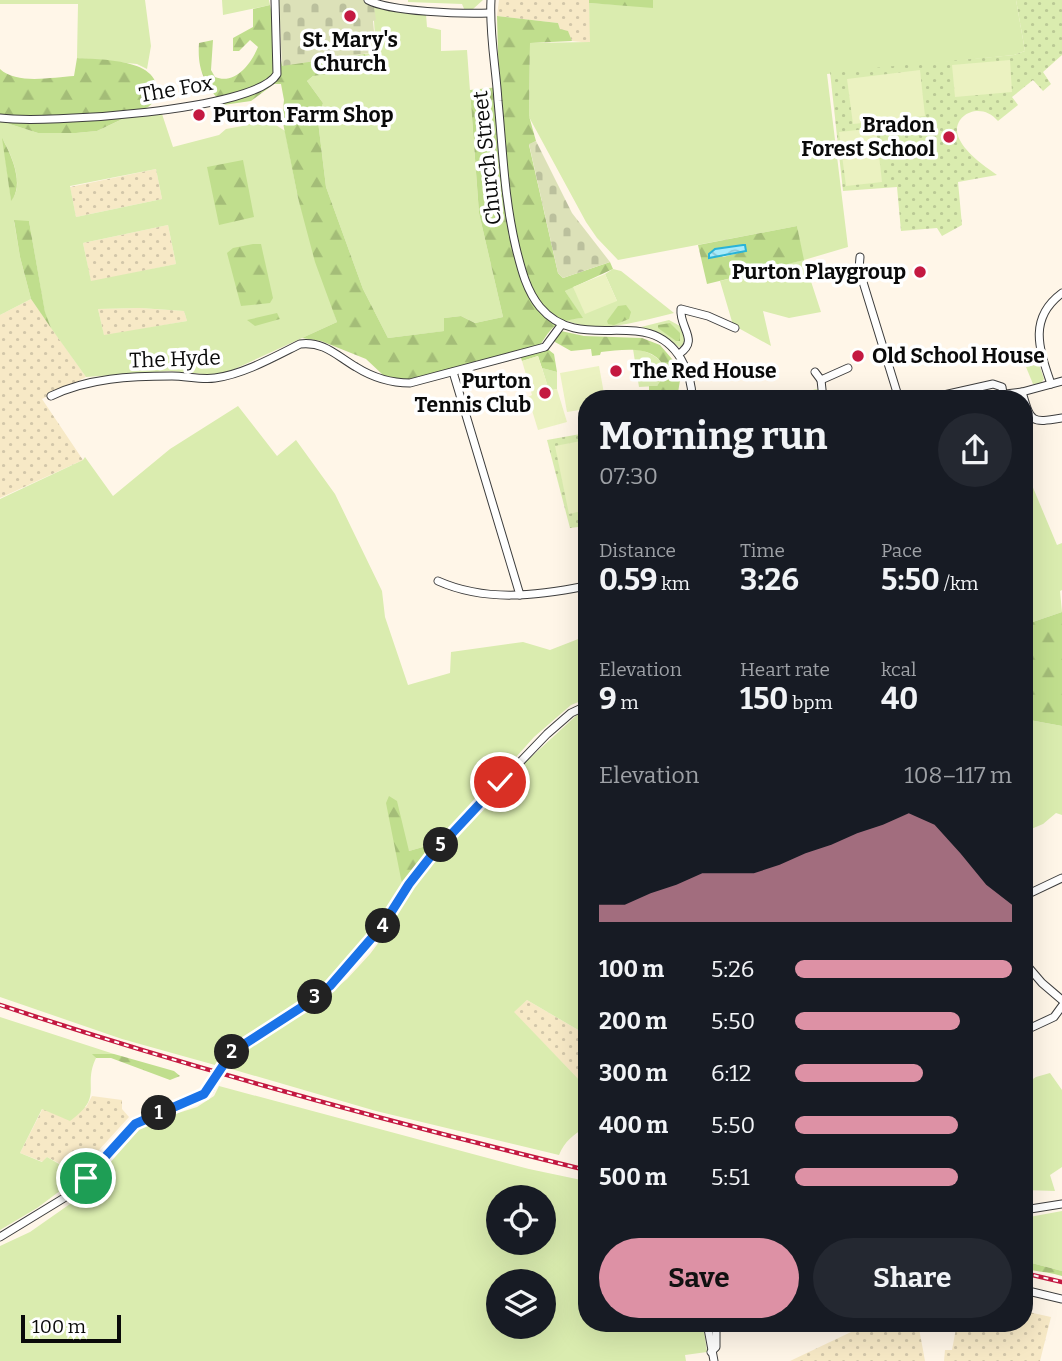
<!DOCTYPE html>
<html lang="en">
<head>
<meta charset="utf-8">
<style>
  body { margin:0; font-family:Bitter,serif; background:#242831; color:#f1f3f6; height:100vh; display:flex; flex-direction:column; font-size:26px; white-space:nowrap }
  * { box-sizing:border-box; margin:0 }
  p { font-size:23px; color:#9ea1a6 }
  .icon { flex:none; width:38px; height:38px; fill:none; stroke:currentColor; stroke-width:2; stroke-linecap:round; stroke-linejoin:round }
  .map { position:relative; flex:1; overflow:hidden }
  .panel { position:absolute; left:578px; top:390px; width:455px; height:942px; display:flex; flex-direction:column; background:#171b24; border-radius:28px; box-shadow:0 7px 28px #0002 }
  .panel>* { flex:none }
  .controls { position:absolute; left:486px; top:1185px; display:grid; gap:14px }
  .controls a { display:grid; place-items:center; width:70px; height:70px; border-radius:50%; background:#171b24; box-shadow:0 7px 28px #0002; font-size:35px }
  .scale { position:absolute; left:21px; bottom:18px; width:100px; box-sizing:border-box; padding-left:7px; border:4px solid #0a0a0a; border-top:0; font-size:19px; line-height:24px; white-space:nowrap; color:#0a0a0a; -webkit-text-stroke:5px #fff; paint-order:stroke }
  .pin { position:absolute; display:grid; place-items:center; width:60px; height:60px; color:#fff; margin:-30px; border:4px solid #fff; border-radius:50%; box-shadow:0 2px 7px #0007 }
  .km { position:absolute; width:35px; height:35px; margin:-18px; border-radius:50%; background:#222; color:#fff; font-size:19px; line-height:35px; text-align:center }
  .round { display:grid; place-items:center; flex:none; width:74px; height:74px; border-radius:37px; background:#242831 }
  .head { display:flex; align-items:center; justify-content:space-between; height:119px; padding:0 21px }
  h1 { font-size:38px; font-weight:700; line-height:52px }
  .metrics { display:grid; grid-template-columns:repeat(3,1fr); gap:10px; height:119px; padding:7px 21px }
  .metrics div { display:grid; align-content:center }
  .metrics b { font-size:30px; font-weight:700 }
  .metrics small { font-size:19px; font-weight:400 }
  .metrics p { font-size:19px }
  .chart { height:196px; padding:14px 21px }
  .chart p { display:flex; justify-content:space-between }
  .chart svg { width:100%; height:126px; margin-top:7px; fill:#dd91a5; opacity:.7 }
  .cta { display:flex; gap:14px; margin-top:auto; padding:14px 21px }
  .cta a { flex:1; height:80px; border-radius:42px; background:#dd91a5; color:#111; font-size:28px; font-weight:700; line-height:80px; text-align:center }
  .cta a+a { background:#242831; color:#f1f3f6 }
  ul { padding:0 21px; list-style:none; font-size:23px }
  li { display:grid; grid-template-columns:112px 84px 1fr; align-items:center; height:52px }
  li i { height:18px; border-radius:9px; background:#dd91a5 }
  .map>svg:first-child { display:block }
</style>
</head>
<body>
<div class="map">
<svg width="1062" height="1361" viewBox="0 0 1062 1361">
  <defs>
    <pattern id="farmland-dots" width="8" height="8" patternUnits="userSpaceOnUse" patternTransform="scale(1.75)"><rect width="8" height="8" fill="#f7e9c6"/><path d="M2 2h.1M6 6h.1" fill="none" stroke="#d2c6a9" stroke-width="1.8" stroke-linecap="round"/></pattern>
    <pattern id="forest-firs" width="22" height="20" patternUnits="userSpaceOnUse" patternTransform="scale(1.75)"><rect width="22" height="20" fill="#c0de8d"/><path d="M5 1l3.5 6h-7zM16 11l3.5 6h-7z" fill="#a4bd78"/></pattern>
    <pattern id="cemetery-stones" width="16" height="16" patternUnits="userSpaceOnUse" patternTransform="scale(1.75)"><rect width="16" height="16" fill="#dce1b8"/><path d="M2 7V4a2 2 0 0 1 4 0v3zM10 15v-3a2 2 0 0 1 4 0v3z" fill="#bbc09d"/></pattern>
    <pattern id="park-dots" width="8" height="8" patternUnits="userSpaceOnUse" patternTransform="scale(1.75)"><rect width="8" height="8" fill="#daecaf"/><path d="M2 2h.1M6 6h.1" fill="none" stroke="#bac995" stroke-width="1.8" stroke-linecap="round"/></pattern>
    <pattern id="water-waves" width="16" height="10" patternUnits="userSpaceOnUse" patternTransform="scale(1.75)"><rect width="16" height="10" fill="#a8ebfb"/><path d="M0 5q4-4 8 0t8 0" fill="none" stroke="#8fc8d6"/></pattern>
  </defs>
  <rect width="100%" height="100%" fill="#fff6e8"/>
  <!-- farmland -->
  <g fill="url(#farmland-dots)">
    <path d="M 499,0 L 589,0 L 591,43 L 572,41 L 568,32 L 560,29 L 558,23 L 497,16 Z"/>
    <path d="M 156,169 L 162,199 L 76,217 L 70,187 Z"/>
    <path d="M 168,225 L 176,264 L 91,282 L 83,243 Z"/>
    <path d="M 31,299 L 86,377 L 42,399 L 83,460 L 0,498 L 0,315 Z"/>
    <path d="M 140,308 L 184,311 L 187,321 L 104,336 L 98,309 Z"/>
    <path d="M 527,1000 L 585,1034 L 586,1087 L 513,1012 Z"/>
    <path d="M 92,1096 L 122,1100 L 122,1109 L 129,1117 L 78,1173 L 47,1157 L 43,1162 L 20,1153 L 43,1108 L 86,1107 Z"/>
    <path d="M 1024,1311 L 1051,1317 L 1040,1361 L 944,1361 L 945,1350 L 952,1350 L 957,1323 L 1024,1323 Z"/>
    <path d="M 870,1323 L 918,1323 L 925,1361 L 790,1361 Z"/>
  </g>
  <!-- grass -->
  <g fill="#daecaf" fill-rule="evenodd">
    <path d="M 0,0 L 145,0 L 151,46 L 147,69 L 137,64 L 77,58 L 78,4 L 0,4 Z"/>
    <path d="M 222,0 L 269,0 L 270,5 L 223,15 Z"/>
    <path d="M 408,0 L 483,0 L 473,9 L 465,11 L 462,4 L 408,2 Z"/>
    <path d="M 653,0 L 1016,0 L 1025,51 L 1014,55 L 827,74 L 848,247 L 804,260 L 821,312 L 789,318 L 763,311 L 771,346 L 733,325 L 720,281 L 803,260 L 797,226 L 618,260 L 597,238 L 586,222 L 529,117 L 530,43 L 590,42 L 589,3 L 653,7 Z"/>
    <path d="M 373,6 L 426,14 L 427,27 L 441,30 L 441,51 L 467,50 L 479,213 L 503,317 L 475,323 L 461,316 L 444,318 L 445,331 L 388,338 L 363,289 L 326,187 L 318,121 L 323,103 L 307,81 L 313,76 L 366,70 L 365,54 L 376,52 Z"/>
    <path d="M 162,114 L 173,147 L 219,135 L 226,129 L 248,125 L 251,116 L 261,115 L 285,131 L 298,198 L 337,322 L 228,372 L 215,375 L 170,371 L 86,377 L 51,328 L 45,313 L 29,221 L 14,221 L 20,257 L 31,299 L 0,315 L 0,121 L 38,133 L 76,133 L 97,131 L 127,117 ZM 3,140 C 12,155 25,187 11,200 ZM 156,169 L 162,199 L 76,217 L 70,186 ZM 168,225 L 176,264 L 91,281 L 83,243 ZM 140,308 L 184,311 L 187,321 L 104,335 L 98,309 Z"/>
    <path d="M 613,269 L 621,271 L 674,313 C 639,321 600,335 565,320 L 582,318 L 565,291 L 573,287 L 617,301 L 605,274 Z"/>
    <path d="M 669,320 L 680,326 L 685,340 L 682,346 L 679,347 L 660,333 L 641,327 Z"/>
    <path d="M 633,349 C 649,351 661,357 667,372 L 657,386 L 639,387 Z"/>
    <path d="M 1039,364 L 1044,379 L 1041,383 L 1033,384 L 1026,367 Z"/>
    <path d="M 542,368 L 557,372 L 557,389 L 549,391 Z"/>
    <path d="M 816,389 L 819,390 L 819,399 L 777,399 L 787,396 L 788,398 Z"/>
    <path d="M 238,406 L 277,456 L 296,440 L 335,494 L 382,591 L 385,617 L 408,685 L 450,673 L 451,652 L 523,642 L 550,650 L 586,636 L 586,699 L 571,705 L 534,737 L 440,842 L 409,851 L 393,833 C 395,845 404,876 401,886 C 398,897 388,909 382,918 C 351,961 314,995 269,1024 C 247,1038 230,1041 215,1065 L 122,1039 L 0,997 L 0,499 L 83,460 L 85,457 L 113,496 L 170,449 Z"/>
    <path d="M 1029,478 L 1057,545 L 1062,543 L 1062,590 L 1060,591 L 1062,612 L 1024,625 L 1024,479 Z"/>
    <path d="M 586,711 L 586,1033 L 585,1034 L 527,1000 L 514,1012 L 586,1087 L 586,1127 C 573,1135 565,1141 559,1155 L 376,1111 L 228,1068 L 241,1051 L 320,1002 L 347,979 L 370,954 L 391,926 L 408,895 L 437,857 L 515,772 L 579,713 Z"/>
    <path d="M 1024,719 L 1062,726 L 1062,815 L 1056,813 L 1043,824 L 1024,832 Z"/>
    <path d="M 0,1017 L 114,1054 L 93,1054 L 96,1058 C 82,1087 105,1096 70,1121 L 42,1109 L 20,1153 L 42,1162 L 47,1157 L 80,1176 L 37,1208 L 0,1230 Z"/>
    <path d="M 1050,1073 L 1062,1090 L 1062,1167 L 1050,1175 L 1055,1191 L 1024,1190 L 1024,1085 L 1036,1077 Z"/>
    <path d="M 219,1086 L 529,1169 L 586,1181 L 586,1323 L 703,1323 L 707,1352 L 685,1355 L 686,1361 L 0,1361 L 0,1246 L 30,1232 L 80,1197 L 144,1124 L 197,1107 L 214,1096 ZM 499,1197 L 544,1197 L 544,1242 L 499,1242 ZM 499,1281 L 544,1281 L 544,1326 L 499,1326 Z"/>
    <path d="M 1062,1211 L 1062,1271 L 1024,1261 L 1024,1218 Z"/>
  </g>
  <!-- forest -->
  <g fill="url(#forest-firs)" fill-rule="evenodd">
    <path d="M 589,0 L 653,0 L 653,8 L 589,3 Z"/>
    <path d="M 270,5 L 282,65 L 365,54 L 366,70 L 313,76 L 307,81 L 323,103 L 318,121 L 326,187 L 363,289 L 388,338 L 444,331 L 444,318 L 461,316 L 475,323 L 503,317 L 479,213 L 470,90 L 499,87 L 497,16 L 558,23 L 560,29 L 568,31 L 572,41 L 530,43 L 529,116 L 536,141 L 529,145 L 558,273 L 563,278 L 610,262 L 613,269 L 565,291 L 583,318 C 558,321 554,323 541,344 L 554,354 L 557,372 L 542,368 L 538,356 L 522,361 L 519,352 L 401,382 L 383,375 L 366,359 L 321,341 L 302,338 L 337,322 L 315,262 L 298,198 L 282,118 L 284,100 L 281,84 L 274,84 L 251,101 L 223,105 C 205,84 197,71 199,43 L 213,40 L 211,70 L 215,77 C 235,85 251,64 258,47 L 250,40 L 239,51 L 233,51 L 233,38 L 253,27 L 253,9 Z"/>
    <path d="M 77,58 C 103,60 169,58 155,101 L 148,107 L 97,131 L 76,133 L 38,133 L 0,121 L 0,69 C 17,85 53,77 74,76 Z"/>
    <path d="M 2,138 C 11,154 25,185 11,201 Z"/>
    <path d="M 243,160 L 254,217 L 219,225 L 207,167 Z"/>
    <path d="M 14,220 L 29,221 L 45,312 L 51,328 L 31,299 L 20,257 Z"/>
    <path d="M 797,226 L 804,260 L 707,284 L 698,245 ZM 743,245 L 746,251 L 723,257 L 715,249 Z"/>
    <path d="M 253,244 L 261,244 L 273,298 L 270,303 L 241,306 L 227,253 L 233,248 Z"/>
    <path d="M 626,305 L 631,312 L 629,319 L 614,325 L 608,324 L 607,321 L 618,306 Z"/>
    <path d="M 277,313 L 280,319 L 255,326 L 247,320 Z"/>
    <path d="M 670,323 L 680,333 L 680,341 L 676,341 L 658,328 L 658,325 Z"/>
    <path d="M 561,331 L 584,336 L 642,338 L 660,345 L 678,366 L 681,374 L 677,399 L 640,399 L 643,395 L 649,394 L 649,386 L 657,386 L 666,372 C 657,343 624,350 601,352 L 600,355 L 592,356 L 591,349 L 571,351 L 555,342 L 555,337 Z"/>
    <path d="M 1062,612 L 1062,726 L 1024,719 L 1024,625 Z"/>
    <path d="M 389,796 L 397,801 L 409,851 L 440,842 L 402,884 L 386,803 Z"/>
    <path d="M 92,1054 L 114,1054 L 174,1071 L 180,1076 L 170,1080 L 111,1058 L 96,1058 Z"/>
    <path d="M 1024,1261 L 1062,1271 L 1062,1276 C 1049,1272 1037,1272 1024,1268 Z"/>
  </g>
  <!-- cemetery -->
  <g fill="url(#cemetery-stones)">
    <path d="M 279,0 L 363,0 L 374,6 L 376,20 L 373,21 L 376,52 L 282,66 Z"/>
    <path d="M 536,141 L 572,213 L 610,262 L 563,278 L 558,273 L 529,144 Z"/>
  </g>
  <!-- park -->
  <g fill="url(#park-dots)">
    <path d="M 1016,0 L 1062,0 L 1062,55 L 1043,72 L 1051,84 L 1043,91 L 1033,80 L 1012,97 L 1018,105 L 998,121 C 981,100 951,115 958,136 C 964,152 983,165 997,175 L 958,182 L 962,225 L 942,236 L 937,228 L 901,231 L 897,187 L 843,191 L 830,72 L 1014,55 L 1025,51 Z"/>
    <path d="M 586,433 L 586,526 L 570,528 L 547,440 Z"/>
  </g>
  <!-- pitch -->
  <g fill="#ebf2c1">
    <path d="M 1010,60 L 1012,92 L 955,97 L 952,65 Z"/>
    <path d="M 920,70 L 925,116 L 853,124 L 847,79 Z"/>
    <path d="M 876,128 L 882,182 L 846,186 L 839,132 Z"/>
    <path d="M 605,274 L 617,301 L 585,314 L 573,287 Z"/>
    <path d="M 538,356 L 549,390 L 557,389 L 567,422 L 538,430 L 528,397 L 532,395 L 522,361 Z"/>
    <path d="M 599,366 L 605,399 L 586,399 L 586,409 L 567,412 L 560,373 Z"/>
    <path d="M 586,440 L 586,510 L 569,514 L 555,446 Z"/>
  </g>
  <!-- water -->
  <path fill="url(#water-waves)" stroke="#29b3d7" stroke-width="2" d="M 743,245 L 745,245 L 746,251 L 709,258 L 709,254 L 715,249 Z"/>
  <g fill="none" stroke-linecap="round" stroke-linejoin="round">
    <defs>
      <g id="minor">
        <path d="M 368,0 C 390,12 463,14 490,13"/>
        <path d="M 491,0 C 489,34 496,67 498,101 C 503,152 504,197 516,248 C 521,268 526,290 540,307 C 582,357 647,302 681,359 C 689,372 692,384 692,399"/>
        <path d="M 0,118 C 44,124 256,111 277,74 L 275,0"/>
        <path d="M 860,257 L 859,269 L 899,399"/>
        <path d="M 679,354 C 700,340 679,328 681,309 L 708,316 L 735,328"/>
        <path d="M 453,372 L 520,595"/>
        <path d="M 815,372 L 821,380 L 848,368"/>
        <path d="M 821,380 L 823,399"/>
        <path d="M 1051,384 C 1040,351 1027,319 1062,293"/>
        <path d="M 1022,392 C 1031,423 1031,423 1062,418"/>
        <path d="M 51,396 C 88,378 131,376 172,376 C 186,376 201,380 215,378 C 244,374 274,357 300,344 C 324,341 337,356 356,367 C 372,377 391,383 410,383 L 545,347 L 562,324"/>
        <path d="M 926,399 L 993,384 L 1002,387 L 1003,394"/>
        <path d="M 963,399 L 1022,392 L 1062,381"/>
        <path d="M 438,581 C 485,602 536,596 586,586"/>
        <path d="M 1024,896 L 1062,878"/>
        <path d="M 1024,962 L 1042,983 L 1062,1000"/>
        <path d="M 1024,1031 L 1054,1017 L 1062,1006"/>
        <path d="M 1024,1210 L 1062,1204"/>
        <path d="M 0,1237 L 64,1198 L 86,1178 L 138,1122 L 204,1094 L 210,1089 L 228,1056 L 237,1048 L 308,1003 L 335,981 L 373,938 L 418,872 L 454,831 L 547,734 L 571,713 L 586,706"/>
        <path d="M 1024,1290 L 1062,1299"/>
        <path d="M 707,1323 L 714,1361"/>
        <path d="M 711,1352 L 716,1347 L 716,1323"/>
      </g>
    </defs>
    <!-- minor casing -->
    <use href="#minor" stroke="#3d3d3d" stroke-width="9"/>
    <!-- minor -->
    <use href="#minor" stroke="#fff" stroke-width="7"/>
    <defs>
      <g id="rail">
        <path d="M 0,1005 C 193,1069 389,1122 586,1170"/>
        <path d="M 1024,1273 L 1062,1282"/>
      </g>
    </defs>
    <!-- rail casing -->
    <use href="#rail" stroke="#c41941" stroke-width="4.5"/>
    <!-- rail -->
    <use href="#rail" stroke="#fff" stroke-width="2" stroke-dasharray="5" stroke-linecap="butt"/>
  </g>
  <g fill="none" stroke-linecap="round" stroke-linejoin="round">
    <defs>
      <path id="route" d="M 86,1178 L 135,1124 L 204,1094 L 232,1052 L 308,1003 L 330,986 L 383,925 L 409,884 L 431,856 L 500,782"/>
    </defs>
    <!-- route casing -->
    <use href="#route" stroke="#fff" stroke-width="14"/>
    <!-- route -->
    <use href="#route" stroke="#1a73e8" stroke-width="9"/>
  </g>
  <!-- markers -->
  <g fill="#c41941" stroke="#fff" stroke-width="2.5">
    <circle cx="350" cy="16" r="7"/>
    <circle cx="199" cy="115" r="7"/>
    <circle cx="949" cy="137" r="7"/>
    <circle cx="920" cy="272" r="7"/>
    <circle cx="858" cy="356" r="7"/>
    <circle cx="616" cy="371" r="7"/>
    <circle cx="545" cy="393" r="7"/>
  </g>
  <g text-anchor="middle" stroke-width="7" stroke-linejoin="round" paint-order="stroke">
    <!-- poi labels -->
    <g font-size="21" font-weight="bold" fill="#0a0a0a" stroke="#fff" text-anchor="start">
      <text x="350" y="47" text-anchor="middle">St. Mary's<tspan x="350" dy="24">Church</tspan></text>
      <text x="213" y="122">Purton Farm Shop</text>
      <text x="935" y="132" text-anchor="end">Bradon<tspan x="935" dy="24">Forest School</tspan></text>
      <text x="906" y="279" text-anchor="end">Purton Playgroup</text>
      <text x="872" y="363">Old School House</text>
      <text x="630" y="378">The Red House</text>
      <text x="531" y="388" text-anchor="end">Purton<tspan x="531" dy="24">Tennis Club</tspan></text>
    </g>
    <!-- street labels -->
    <g font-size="21" fill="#0a0a0a" stroke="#fff">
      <text transform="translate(176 89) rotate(-10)" y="7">The Fox</text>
      <text transform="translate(487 158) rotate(-96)" y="7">Church Street</text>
      <text transform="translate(175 359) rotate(-2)" y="7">The Hyde</text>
    </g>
  </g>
</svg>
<div class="controls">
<a><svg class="icon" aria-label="locate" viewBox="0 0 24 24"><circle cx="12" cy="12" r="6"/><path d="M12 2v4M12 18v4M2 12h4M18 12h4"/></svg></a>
<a><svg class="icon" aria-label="layers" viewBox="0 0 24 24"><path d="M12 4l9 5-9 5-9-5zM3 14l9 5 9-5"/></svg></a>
</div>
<div class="scale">100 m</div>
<div class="pin" style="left:86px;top:1178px;background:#1e9e55"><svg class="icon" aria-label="arrive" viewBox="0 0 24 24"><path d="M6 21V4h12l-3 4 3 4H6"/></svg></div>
<div class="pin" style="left:500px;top:782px;background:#d93025"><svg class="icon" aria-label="check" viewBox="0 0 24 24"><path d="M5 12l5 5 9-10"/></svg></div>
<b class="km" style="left:159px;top:1113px">1</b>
<b class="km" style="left:232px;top:1052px">2</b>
<b class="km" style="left:315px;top:997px">3</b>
<b class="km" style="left:383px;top:926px">4</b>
<b class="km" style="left:441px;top:845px">5</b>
<section class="panel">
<div class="head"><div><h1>Morning run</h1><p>07:30</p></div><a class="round"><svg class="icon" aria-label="share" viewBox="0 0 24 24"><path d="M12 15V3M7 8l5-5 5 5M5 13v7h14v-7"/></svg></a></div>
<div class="metrics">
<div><p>Distance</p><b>0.59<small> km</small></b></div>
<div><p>Time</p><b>3:26</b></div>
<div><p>Pace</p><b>5:50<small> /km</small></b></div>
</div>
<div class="metrics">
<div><p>Elevation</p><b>9<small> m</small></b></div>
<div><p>Heart rate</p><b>150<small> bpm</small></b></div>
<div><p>kcal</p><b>40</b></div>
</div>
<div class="chart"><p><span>Elevation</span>108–117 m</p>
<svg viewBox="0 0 160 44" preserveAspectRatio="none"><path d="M0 44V38L10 38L20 34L30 31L40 27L50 27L60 27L70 24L80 20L90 17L100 13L110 10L120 6L130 10L140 20L150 31L160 38V44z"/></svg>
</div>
<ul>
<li><b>100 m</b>5:26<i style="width:100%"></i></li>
<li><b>200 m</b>5:50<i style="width:76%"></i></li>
<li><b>300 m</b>6:12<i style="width:59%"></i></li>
<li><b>400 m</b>5:50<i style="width:75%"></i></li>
<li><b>500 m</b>5:51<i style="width:75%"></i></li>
</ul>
<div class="cta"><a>Save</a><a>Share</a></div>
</section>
</div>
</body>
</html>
